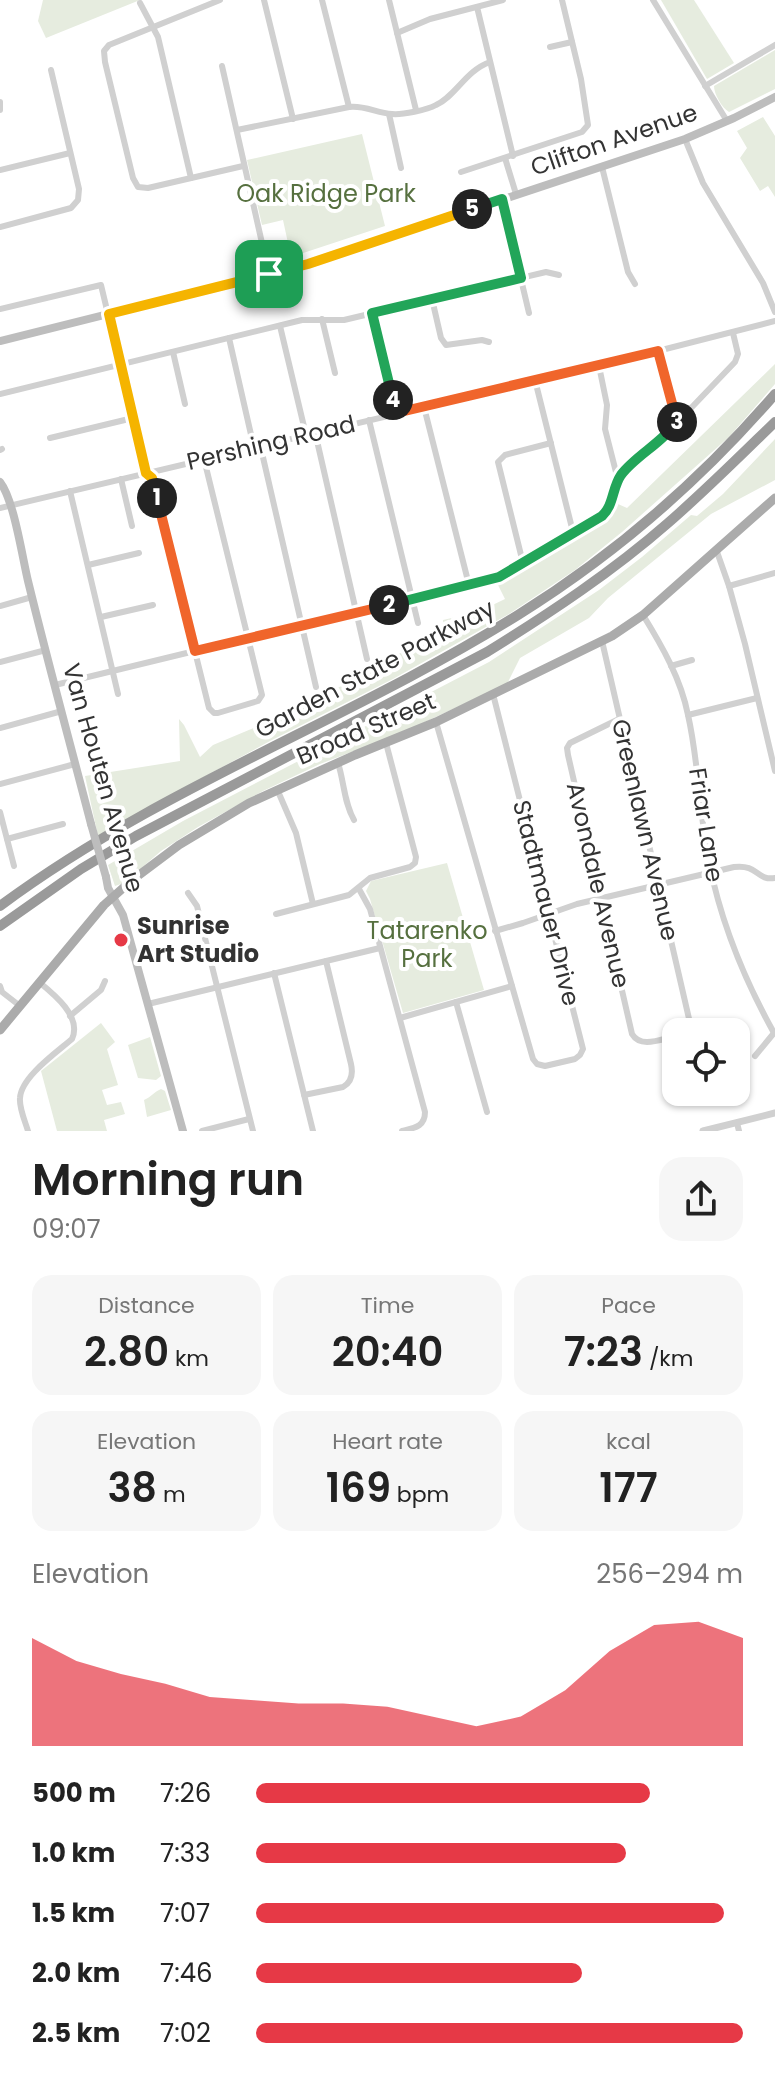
<!DOCTYPE html>
<html lang="en">
<head>
<meta charset="utf-8">
<style>
  body { margin:0; font-family:Poppins,sans-serif; background:#f6f6f6; color:#222; height:100vh; display:flex; flex-direction:column; font-size:30px; white-space:nowrap }
  * { box-sizing:border-box; margin:0 }
  p { font-size:26px; color:#767676 }
  .icon { flex:none; width:44px; height:44px; fill:none; stroke:currentColor; stroke-width:2; stroke-linecap:round; stroke-linejoin:round }
  .map { position:relative; height:1131px; overflow:hidden }
  .sheet { display:flex; flex-direction:column; background:#fff; flex:1 }
  .sheet>* { flex:none }
  .controls { position:absolute; left:662px; top:1018px; display:grid; gap:16px }
  .controls a { display:grid; place-items:center; width:88px; height:88px; border-radius:16px; background:#fff; box-shadow:0 2px 6px #0004; font-size:40px }
  .pin { position:absolute; display:grid; place-items:center; width:68px; height:68px; color:#fff; margin:-34px; border-radius:16px; box-shadow:0 4px 12px #0006 }
  .km { position:absolute; width:40px; height:40px; margin:-20px; border-radius:50%; background:#222; color:#fff; font-size:22px; line-height:40px; text-align:center }
  .round { display:grid; place-items:center; flex:none; width:84px; height:84px; border-radius:24px; background:#f6f6f6 }
  .headline { display:flex; align-items:center; justify-content:space-between; height:136px; padding:0 32px }
  h1 { font-size:44px; font-weight:600; line-height:60px }
  .metrics { display:grid; grid-template-columns:repeat(3,1fr); gap:12px; height:136px; padding:8px 32px }
  .metrics div { display:grid; align-content:center; border-radius:20px; background:#f6f6f6; text-align:center }
  .metrics b { font-size:40px; font-weight:600 }
  .metrics small { font-size:22px; font-weight:400 }
  .metrics p { font-size:22px }
  .chart { height:224px; padding:16px 32px }
  .chart p { display:flex; justify-content:space-between }
  .chart svg { width:100%; height:144px; margin-top:8px; fill:#e63946; opacity:.7 }
  ul { padding:0 32px; list-style:none; font-size:26px }
  li { display:grid; grid-template-columns:128px 96px 1fr; align-items:center; height:60px }
  li i { height:20px; border-radius:10px; background:#e63946 }
  .map>svg:first-child { display:block }
</style>
</head>
<body>
<div class="map">
<svg width="775" height="1131" viewBox="0 0 775 1131">
  <rect width="100%" height="100%" fill="#fff"/>
  <!-- green -->
  <g fill="#e6ecdf">
    <path d="M 43,0 L 140,0 L 46,38 L 38,21 Z"/>
    <path d="M 661,0 L 694,0 L 734,63 L 707,79 Z"/>
    <path d="M 775,50 L 775,89 L 729,112 C 722,108 714,94 714,86 Z"/>
    <path d="M 763,117 L 775,136 L 775,197 L 768,186 L 760,191 L 740,158 L 747,148 L 737,131 Z"/>
    <path d="M 362,134 L 385,226 L 291,257 L 283,220 L 262,225 L 247,160 Z"/>
    <path d="M 775,364 L 775,384 L 729,437 L 622,532 L 575,570 L 509,614 L 393,679 L 270,741 L 158,802 L 98,836 L 85,776 L 180,761 L 179,719 L 184,725 L 200,757 L 213,745 L 292,712 L 316,698 L 384,666 L 390,657 L 445,637 L 443,620 L 478,612 L 505,599 L 497,583 L 599,523 L 618,504 L 627,508 Z"/>
    <path d="M 775,439 L 775,480 L 711,514 L 608,598 L 589,618 L 520,658 L 507,684 L 401,733 L 320,764 L 263,791 L 198,827 L 161,851 L 124,883 L 115,886 L 108,865 L 183,821 L 489,662 L 599,590 L 642,557 L 691,515 L 697,516 L 723,494 Z"/>
    <path d="M 447,863 L 484,990 L 403,1013 L 370,899 L 366,891 L 371,881 Z"/>
    <path d="M 101,1023 L 115,1042 L 107,1049 L 118,1085 L 102,1090 L 107,1105 L 121,1102 L 125,1114 L 104,1120 L 107,1131 L 57,1131 L 41,1071 Z"/>
    <path d="M 150,1037 L 161,1076 L 156,1080 L 138,1078 L 128,1045 Z"/>
    <path d="M 161,1089 L 165,1091 L 171,1110 L 147,1117 L 144,1100 C 151,1097 154,1092 161,1089 Z"/>
  </g>
  <g fill="none" stroke-linecap="round" stroke-linejoin="round">
    <!-- minor -->
    <g stroke="#d0d0d0" stroke-width="6">
      <path d="M 220,0 L 109,45 L 104,51 L 105,62 L 133,178 L 138,187 L 148,188 L 243,166"/>
      <path d="M 264,0 L 293,119"/>
      <path d="M 322,0 L 349,107"/>
      <path d="M 389,0 L 416,110"/>
      <path d="M 653,0 L 727,121"/>
      <path d="M 140,3 L 158,37 L 191,178"/>
      <path d="M 477,7 L 513,156"/>
      <path d="M 397,33 L 430,19 L 503,0"/>
      <path d="M 550,47 L 572,42"/>
      <path d="M 222,66 L 269,274"/>
      <path d="M 705,86 L 775,45"/>
      <path d="M 0,102 L 0,110"/>
      <path d="M 389,114 L 401,168"/>
      <path d="M 237,130 L 349,107 C 364,105 377,113 392,114 C 402,115 427,110 436,105 C 456,96 465,71 490,62"/>
      <path d="M 685,139 L 703,183 L 763,283 L 775,312"/>
      <path d="M 505,158 L 516,194"/>
      <path d="M 602,167 L 628,272 L 635,284"/>
      <path d="M 0,170 L 70,153"/>
      <path d="M 461,172 L 582,132 L 588,125 L 581,79 L 562,0"/>
      <path d="M 502,199 L 529,313"/>
      <path d="M 0,227 L 71,208 L 78,200 L 79,189 L 51,70"/>
      <path d="M 432,299 L 441,338 L 446,345 L 482,340 L 489,342"/>
      <path d="M 0,309 L 101,285 L 146,473 L 152,478 L 209,708 L 214,713 L 218,713 L 258,701 L 262,695 L 204,459"/>
      <path d="M 372,313 L 396,413"/>
      <path d="M 322,319 L 335,373"/>
      <path d="M 280,326 L 306,435"/>
      <path d="M 229,338 L 252,439 L 262,453 L 316,687"/>
      <path d="M 658,351 L 677,423"/>
      <path d="M 173,352 L 185,404"/>
      <path d="M 599,366 L 607,405 L 605,429 L 618,480"/>
      <path d="M 535,380 L 573,532"/>
      <path d="M 0,394 L 302,320 L 344,320 L 546,272 L 559,275"/>
      <path d="M 424,407 L 469,585"/>
      <path d="M 369,420 L 418,623"/>
      <path d="M 315,432 L 367,659"/>
      <path d="M 50,438 L 133,418"/>
      <path d="M 0,450 L 2,449"/>
      <path d="M 121,479 L 132,526"/>
      <path d="M 70,491 L 118,694"/>
      <path d="M 0,508 L 599,366 L 775,321"/>
      <path d="M 716,549 L 729,586 L 745,644 L 775,771"/>
      <path d="M 523,563 L 498,462 L 505,455 L 551,443"/>
      <path d="M 88,565 L 139,553"/>
      <path d="M 729,586 L 775,573"/>
      <path d="M 0,606 L 32,597"/>
      <path d="M 643,615 C 662,646 681,679 688,715 C 699,763 699,813 709,862 C 721,923 744,979 774,1033"/>
      <path d="M 101,617 L 153,605"/>
      <path d="M 602,641 L 690,1023 L 686,1032"/>
      <path d="M 0,662 L 46,650"/>
      <path d="M 671,666 L 692,660"/>
      <path d="M 55,685 L 499,577 L 606,513 L 616,484 L 623,472 L 672,428 L 735,362 L 738,354 L 733,333"/>
      <path d="M 688,715 L 757,698"/>
      <path d="M 619,719 L 570,743 L 567,748 L 568,755 L 632,1034 C 641,1049 661,1039 676,1036"/>
      <path d="M 436,722 L 533,1059 L 537,1064 L 545,1066 L 575,1059 L 580,1055 L 583,1049 L 493,694"/>
      <path d="M 0,728 L 62,711"/>
      <path d="M 338,763 C 344,781 344,803 354,820"/>
      <path d="M 0,784 L 75,764"/>
      <path d="M 277,789 L 296,833 L 313,904"/>
      <path d="M 0,812 L 14,866"/>
      <path d="M 7,839 L 63,824"/>
      <path d="M 359,889 L 370,909 L 425,1112 C 425,1127 414,1128 402,1131"/>
      <path d="M 188,893 L 197,906 L 253,1131"/>
      <path d="M 276,914 L 349,895 L 370,878 L 410,867 L 415,863 L 416,857 L 386,743"/>
      <path d="M 495,931 L 523,923 L 577,904 L 734,867 C 759,864 756,881 775,878"/>
      <path d="M 274,973 L 313,1131"/>
      <path d="M 0,986 L 2,992 L 20,1006"/>
      <path d="M 456,1002 L 487,1112"/>
      <path d="M 148,1004 L 380,948"/>
      <path d="M 70,1016 L 101,990 L 105,981"/>
      <path d="M 400,1018 L 512,986"/>
      <path d="M 755,1056 L 774,1033"/>
      <path d="M 304,1095 L 343,1087 C 352,1082 353,1073 351,1064 L 326,961"/>
      <path d="M 737,1123 L 739,1131"/>
      <path d="M 28,1131 C 25,1121 19,1108 20,1098 C 21,1077 57,1052 72,1039 C 82,1017 55,995 39,982"/>
      <path d="M 202,1131 L 249,1119"/>
    </g>
    <!-- tertiary -->
    <path stroke="#d0d0d0" stroke-width="7" d="M 703,1131 L 775,1113"/>
    <!-- secondary -->
    <g stroke="#bdbdbd" stroke-width="8">
      <path d="M 0,341 L 308,264 L 685,139 L 734,118 L 775,97"/>
      <path d="M 0,482 C 14,500 22,556 28,581 C 48,663 70,743 91,824"/>
      <path d="M 106,877 L 108,888 L 123,915 L 183,1131"/>
    </g>
    <!-- primary -->
    <path stroke="#ababab" stroke-width="9" d="M 0,1030 L 104,905 L 131,881 L 179,845 L 249,803 L 355,755 L 436,722 L 612,636 L 643,615 L 775,498"/>
    <!-- motorway -->
    <g stroke="#9a9a9a" stroke-width="10">
      <path d="M 0,906 C 160,787 350,720 518,615 C 614,555 701,480 775,394"/>
      <path d="M 0,926 L 81,869 L 136,836 L 487,652 C 550,613 612,572 668,523 C 705,491 740,456 775,422"/>
    </g>
    <!-- secondary-bridge -->
    <path stroke="#bdbdbd" stroke-width="8" d="M 91,824 L 106,877"/>
  </g>
  <g fill="none" stroke-linecap="round" stroke-linejoin="round">
    <defs>
      <path id="split-1" d="M 157,498 L 152,478 L 146,473 L 109,314 L 269,274"/>
      <path id="split-2" d="M 157,498 L 195,651 L 389,605"/>
      <path id="split-3" d="M 389,605 L 499,577 L 602,516 C 614,505 612,488 621,475 C 635,456 662,443 677,422"/>
      <path id="split-4" d="M 393,400 L 396,413 L 658,351 L 677,422"/>
      <path id="split-5" d="M 393,400 L 372,313 L 521,278 L 502,199 L 472,209"/>
      <path id="split-6" d="M 269,274 L 308,264 L 472,209"/>
    </defs>
    <!-- split-1 casing -->
    <use href="#split-1" stroke="#fff" stroke-width="16"/>
    <!-- split-2 casing -->
    <use href="#split-2" stroke="#fff" stroke-width="16"/>
    <!-- split-3 casing -->
    <use href="#split-3" stroke="#fff" stroke-width="16"/>
    <!-- split-4 casing -->
    <use href="#split-4" stroke="#fff" stroke-width="16"/>
    <!-- split-5 casing -->
    <use href="#split-5" stroke="#fff" stroke-width="16"/>
    <!-- split-6 casing -->
    <use href="#split-6" stroke="#fff" stroke-width="16"/>
    <!-- split-1 -->
    <use href="#split-1" stroke="#f5b400" stroke-width="10"/>
    <!-- split-2 -->
    <use href="#split-2" stroke="#f0652b" stroke-width="10"/>
    <!-- split-3 -->
    <use href="#split-3" stroke="#22a559" stroke-width="10"/>
    <!-- split-4 -->
    <use href="#split-4" stroke="#f0652b" stroke-width="10"/>
    <!-- split-5 -->
    <use href="#split-5" stroke="#22a559" stroke-width="10"/>
    <!-- split-6 -->
    <use href="#split-6" stroke="#f5b400" stroke-width="10"/>
  </g>
  <!-- markers -->
  <circle fill="#e63946" stroke="#fff" stroke-width="3" cx="121" cy="940" r="8"/>
  <g text-anchor="middle" stroke-width="8" stroke-linejoin="round" paint-order="stroke">
    <!-- street labels -->
    <g font-size="24" fill="#333" stroke="#fff">
      <text transform="translate(614 140) rotate(-19)" y="8">Clifton Avenue</text>
      <text transform="translate(271 443) rotate(-13)" y="8">Pershing Road</text>
      <text transform="translate(375 669) rotate(-28)" y="8">Garden State Parkway</text>
      <text transform="translate(366 729) rotate(-23)" y="8">Broad Street</text>
      <text transform="translate(103 778) rotate(74)" y="8">Van Houten Avenue</text>
      <text transform="translate(706 825) rotate(81)" y="8">Friar Lane</text>
      <text transform="translate(645 830) rotate(77)" y="8">Greenlawn Avenue</text>
      <text transform="translate(598 885) rotate(77)" y="8">Avondale Avenue</text>
      <text transform="translate(546 903) rotate(76)" y="8">Stadtmauer Drive</text>
    </g>
    <!-- park labels -->
    <g font-size="24" fill="#56703f" stroke="#fff">
      <text x="326" y="202">Oak Ridge Park</text>
      <text x="427" y="939">Tatarenko<tspan x="427" dy="28">Park</tspan></text>
    </g>
    <!-- poi labels -->
    <g font-size="24" font-weight="bold" fill="#333" stroke="#fff" text-anchor="start">
      <text x="137" y="934">Sunrise<tspan x="137" dy="28">Art Studio</tspan></text>
    </g>
  </g>
</svg>
<div class="controls">
<a><svg class="icon" aria-label="locate" viewBox="0 0 24 24"><circle cx="12" cy="12" r="6"/><path d="M12 2v4M12 18v4M2 12h4M18 12h4"/></svg></a>
</div>
<div class="pin" style="left:269px;top:274px;background:#1e9e55"><svg class="icon" aria-label="arrive" viewBox="0 0 24 24"><path d="M6 21V4h12l-3 4 3 4H6"/></svg></div>
<b class="km" style="left:157px;top:498px">1</b>
<b class="km" style="left:389px;top:605px">2</b>
<b class="km" style="left:677px;top:422px">3</b>
<b class="km" style="left:393px;top:400px">4</b>
<b class="km" style="left:472px;top:209px">5</b>
</div>
<section class="sheet">
<div class="headline"><div><h1>Morning run</h1><p>09:07</p></div><a class="round"><svg class="icon" aria-label="share" viewBox="0 0 24 24"><path d="M12 15V3M7 8l5-5 5 5M5 13v7h14v-7"/></svg></a></div>
<div class="metrics">
<div><p>Distance</p><b>2.80<small> km</small></b></div>
<div><p>Time</p><b>20:40</b></div>
<div><p>Pace</p><b>7:23<small> /km</small></b></div>
</div>
<div class="metrics">
<div><p>Elevation</p><b>38<small> m</small></b></div>
<div><p>Heart rate</p><b>169<small> bpm</small></b></div>
<div><p>kcal</p><b>177</b></div>
</div>
<div class="chart"><p><span>Elevation</span>256–294 m</p>
<svg viewBox="0 0 160 44" preserveAspectRatio="none"><path d="M0 44V11L10 18L20 22L30 25L40 29L50 30L60 31L70 31L80 32L90 35L100 38L110 35L120 27L130 15L140 7L150 6L160 11V44z"/></svg>
</div>
<ul>
<li><b>500 m</b>7:26<i style="width:81%"></i></li>
<li><b>1.0 km</b>7:33<i style="width:76%"></i></li>
<li><b>1.5 km</b>7:07<i style="width:96%"></i></li>
<li><b>2.0 km</b>7:46<i style="width:67%"></i></li>
<li><b>2.5 km</b>7:02<i style="width:100%"></i></li>
</ul>
</section>
</body>
</html>
